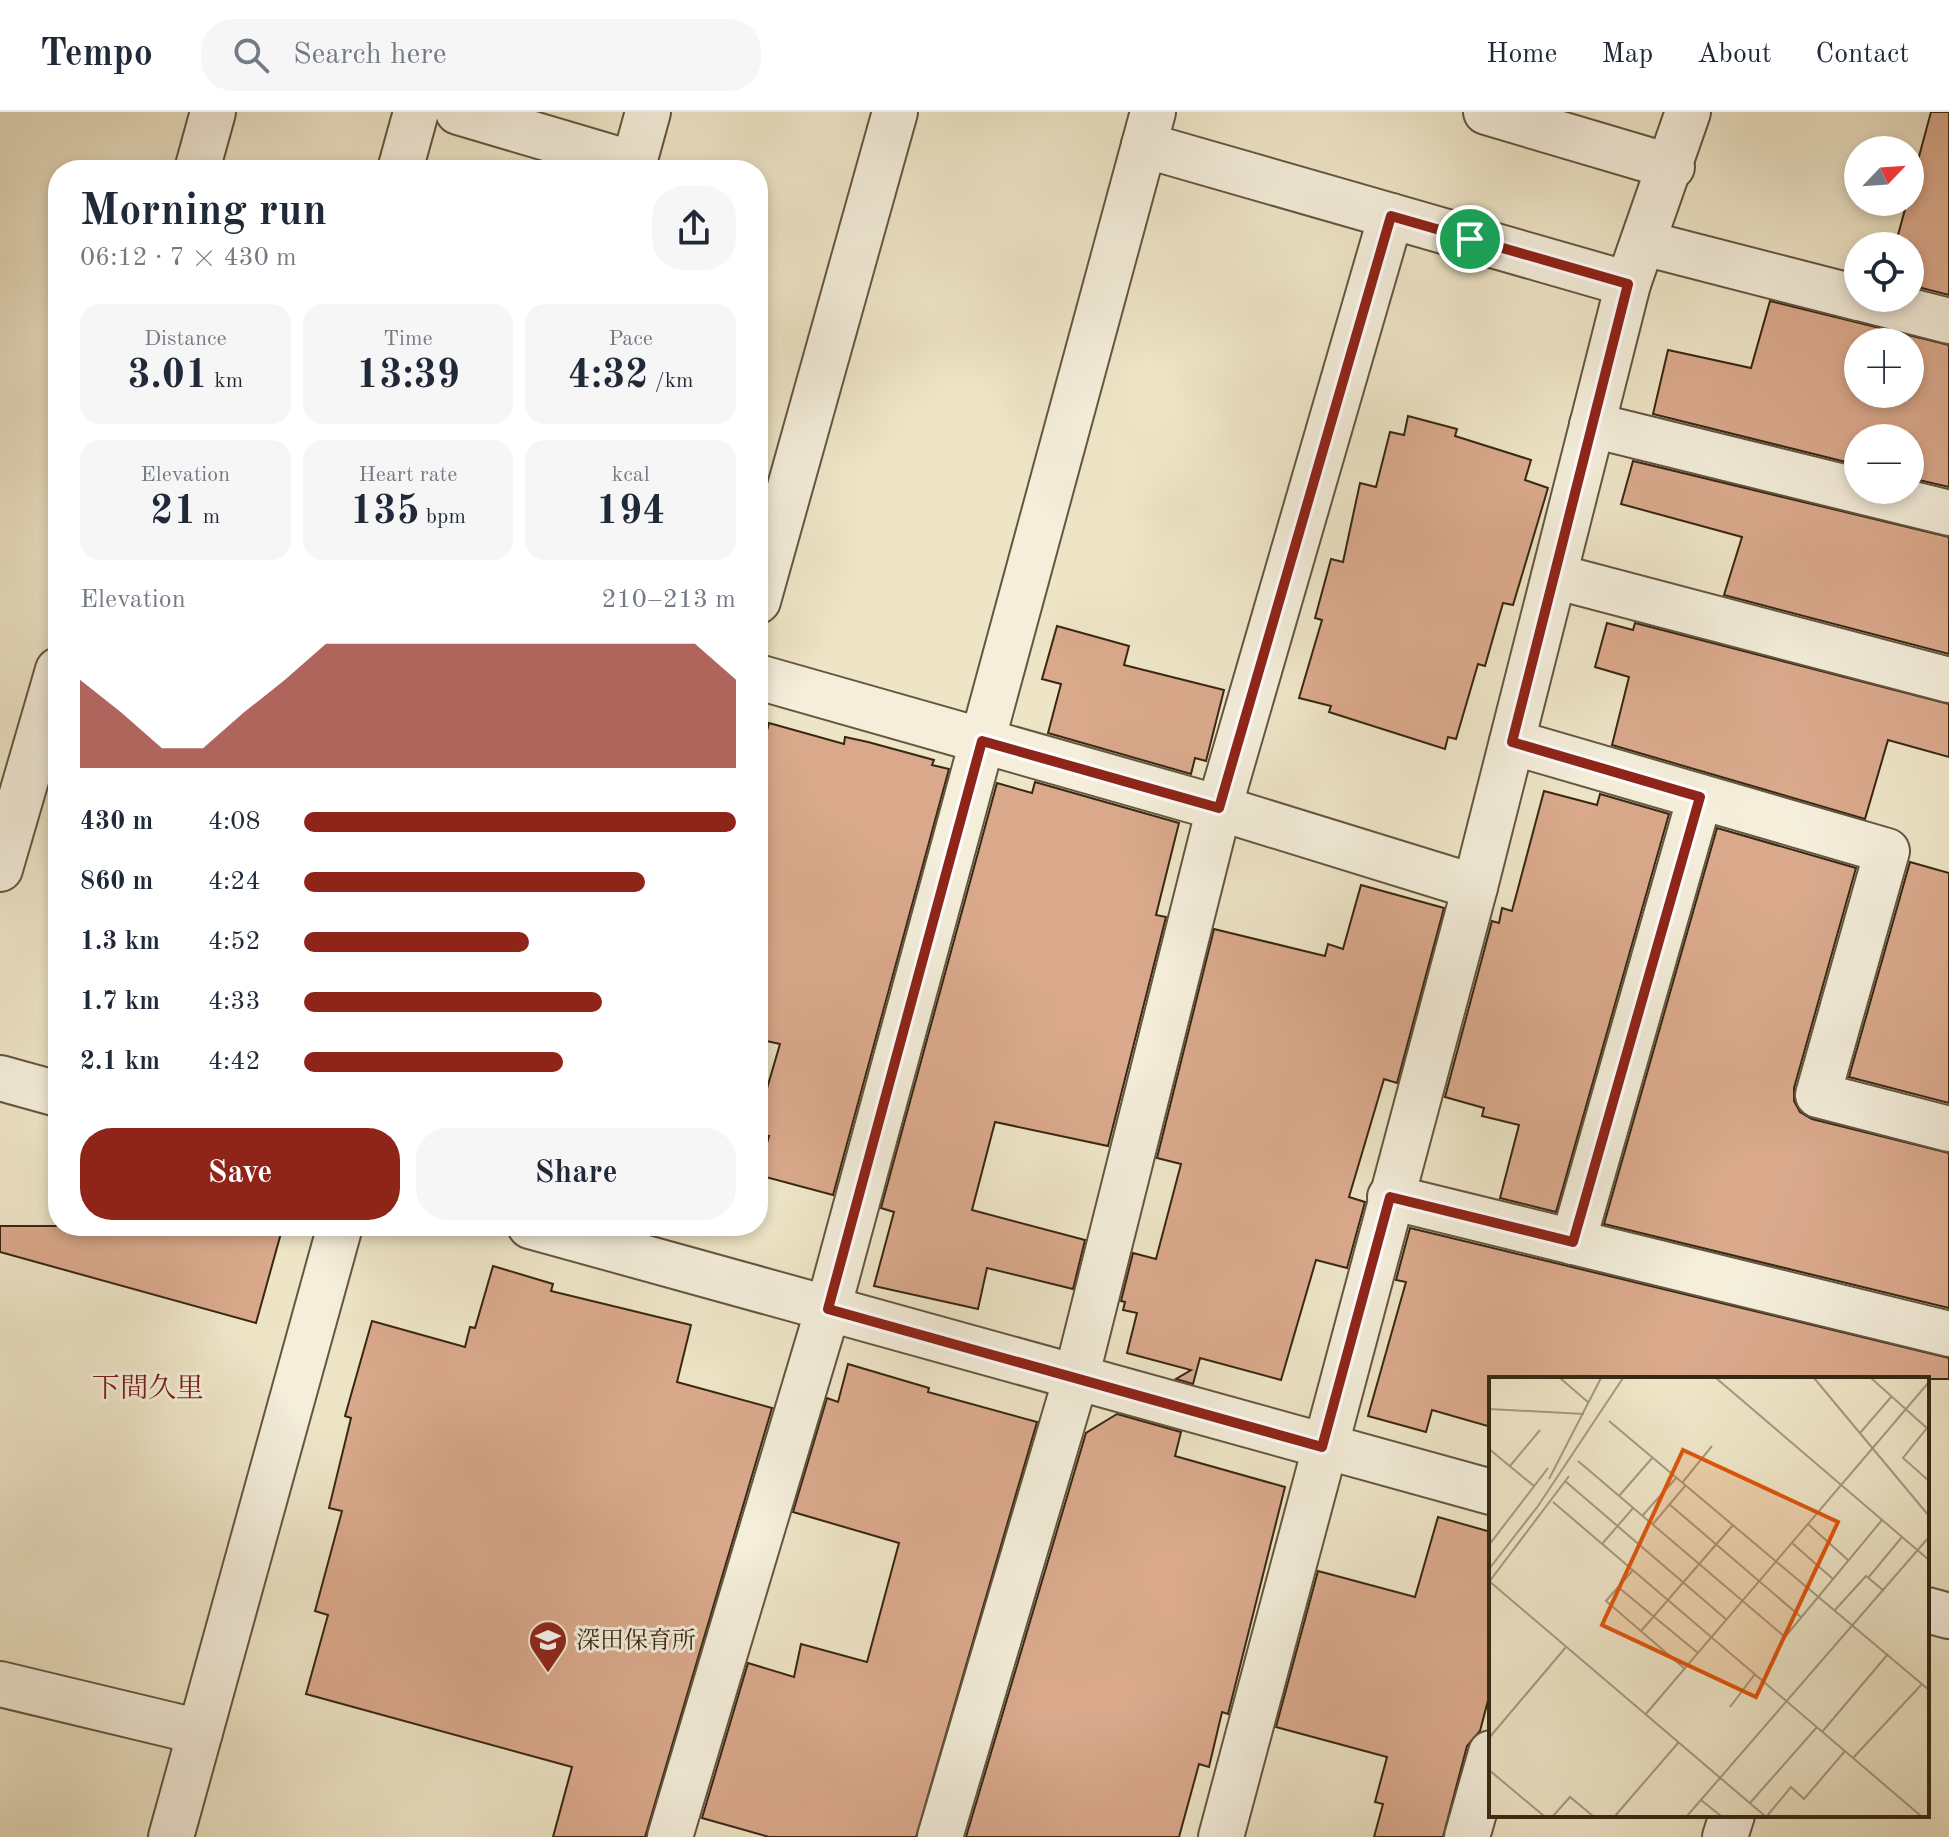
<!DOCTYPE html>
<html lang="en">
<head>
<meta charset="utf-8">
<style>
  body { margin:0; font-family:"Old Standard TT","Noto Serif JP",serif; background:#f6f6f7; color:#1f2937; height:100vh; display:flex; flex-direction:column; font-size:30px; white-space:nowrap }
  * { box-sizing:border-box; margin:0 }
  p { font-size:26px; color:#747a83 }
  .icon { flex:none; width:44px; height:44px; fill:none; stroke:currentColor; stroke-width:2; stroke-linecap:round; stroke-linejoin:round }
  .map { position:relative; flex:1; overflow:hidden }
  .panel { position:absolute; left:48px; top:48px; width:720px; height:1076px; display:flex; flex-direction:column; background:#fff; border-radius:32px; box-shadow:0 4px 12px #0003 }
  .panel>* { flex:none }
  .needle { width:52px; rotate:65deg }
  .tools { position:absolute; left:1844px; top:24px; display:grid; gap:16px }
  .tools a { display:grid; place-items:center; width:80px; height:80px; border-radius:50%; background:#fff; box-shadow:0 4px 12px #0003; font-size:40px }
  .pin { position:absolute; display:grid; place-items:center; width:68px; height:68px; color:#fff; margin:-34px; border:4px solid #fff; border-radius:50%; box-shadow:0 2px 8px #0007 }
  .round { display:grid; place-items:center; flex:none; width:84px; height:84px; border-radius:32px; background:#f6f6f7 }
  .overview { display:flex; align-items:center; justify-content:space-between; height:136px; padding:0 32px }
  h1 { font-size:44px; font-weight:800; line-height:60px }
  .figures { display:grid; grid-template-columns:repeat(3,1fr); gap:12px; height:136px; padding:8px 32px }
  .figures div { display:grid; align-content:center; border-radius:20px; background:#f6f6f7; text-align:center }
  .figures b { font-size:40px; font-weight:800 }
  .figures small { font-size:22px; font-weight:400 }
  .figures p { font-size:22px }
  .chart { height:224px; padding:16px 32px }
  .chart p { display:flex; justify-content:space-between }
  .chart svg { width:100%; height:144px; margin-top:8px; fill:#8f2418; opacity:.7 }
  .primary-button { display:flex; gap:16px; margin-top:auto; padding:16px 32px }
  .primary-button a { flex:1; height:92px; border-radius:32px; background:#8f2418; color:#fff; font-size:32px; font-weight:800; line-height:92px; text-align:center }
  .primary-button a+a { background:#f6f6f7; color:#1f2937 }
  ul { padding:0 32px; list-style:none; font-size:26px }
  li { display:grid; grid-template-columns:128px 96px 1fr; align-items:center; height:60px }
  li i { height:20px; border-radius:10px; background:#8f2418 }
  header { display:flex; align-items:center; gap:48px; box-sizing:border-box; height:112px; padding:0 40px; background:#fff; border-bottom:2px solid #e0e1e3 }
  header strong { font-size:38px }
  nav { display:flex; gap:44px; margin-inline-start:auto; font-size:28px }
  .search { width:560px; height:72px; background:#f6f6f7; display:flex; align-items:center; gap:20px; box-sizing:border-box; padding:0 28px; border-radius:32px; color:#747a83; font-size:30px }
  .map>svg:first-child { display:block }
</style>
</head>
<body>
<header>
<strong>Tempo</strong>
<div class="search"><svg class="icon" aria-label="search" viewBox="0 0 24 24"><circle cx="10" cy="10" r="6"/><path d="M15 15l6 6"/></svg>Search here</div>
<nav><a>Home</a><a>Map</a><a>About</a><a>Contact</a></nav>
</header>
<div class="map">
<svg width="1949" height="1725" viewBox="0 0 1949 1725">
  <rect width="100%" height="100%" fill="#eee5c7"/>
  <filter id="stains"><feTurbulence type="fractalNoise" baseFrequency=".0025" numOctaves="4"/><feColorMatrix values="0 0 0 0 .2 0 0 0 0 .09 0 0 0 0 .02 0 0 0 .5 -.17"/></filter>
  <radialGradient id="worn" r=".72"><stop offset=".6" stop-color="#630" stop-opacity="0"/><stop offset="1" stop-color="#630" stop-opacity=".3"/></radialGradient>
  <!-- building -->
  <g fill="#daa98c" stroke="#372713" stroke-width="2" fill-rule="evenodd">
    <path d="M 1931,0 L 1949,0 L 1949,183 L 1910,173 L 1910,134 L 1895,134 L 1907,90 L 1910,90 L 1910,78 Z"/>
    <path d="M 1770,189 L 1949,233 L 1949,375 L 1910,366 L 1910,326 L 1858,326 L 1858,353 L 1653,302 L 1668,238 L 1751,256 ZM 1858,230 L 1910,230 L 1910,282 L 1858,282 Z"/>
    <path d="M 1408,304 L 1457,317 L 1455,324 L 1531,348 L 1525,368 L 1548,376 L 1513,493 L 1503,491 L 1485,554 L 1478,552 L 1456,627 L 1448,625 L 1445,637 L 1329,600 L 1331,594 L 1299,586 L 1322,508 L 1315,506 L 1331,447 L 1343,450 L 1360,371 L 1376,375 L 1390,320 L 1404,323 Z"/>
    <path d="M 1633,349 L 1949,425 L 1949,542 L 1724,483 L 1742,425 L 1621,392 Z"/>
    <path d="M 1607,511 L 1633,518 L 1635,511 L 1949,592 L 1949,645 L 1888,628 L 1865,707 L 1612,633 L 1629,565 L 1595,555 Z"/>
    <path d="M 1057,514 L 1129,534 L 1124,553 L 1224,578 L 1206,649 L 1195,646 L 1191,662 L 1048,621 L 1061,572 L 1042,567 Z"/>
    <path d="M 769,611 L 844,632 L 845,625 L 868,630 L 934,648 L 932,653 L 949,657 L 833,1083 L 758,1063 L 769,1024 L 758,1021 L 758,1007 L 780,932 L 758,927 L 758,652 Z"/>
    <path d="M 1035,670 L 1179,711 L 1156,803 L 1166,805 L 1108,1034 L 995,1010 L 972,1098 L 1085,1128 L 1073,1177 L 987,1156 L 978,1197 L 874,1174 L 894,1100 L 881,1096 L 997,671 L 1032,681 Z"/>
    <path d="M 1544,679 L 1597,693 L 1600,682 L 1669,702 L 1556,1100 L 1500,1086 L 1519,1013 L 1482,1004 L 1484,996 L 1445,985 L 1492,809 L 1499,811 L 1502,796 L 1512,799 Z"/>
    <path d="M 1717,716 L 1856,756 L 1794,976 L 1794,989 L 1800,1000 L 1812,1007 L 1949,1041 L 1949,1196 L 1604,1112 Z"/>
    <path d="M 1910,750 L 1949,761 L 1949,991 L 1849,965 Z"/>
    <path d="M 1361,773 L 1444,796 L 1397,971 L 1384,967 L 1349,1085 L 1365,1090 L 1347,1156 L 1316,1148 L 1281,1268 L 1200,1246 L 1193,1272 L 1176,1267 L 1191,1258 L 1127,1241 L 1137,1201 L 1123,1198 L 1125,1190 L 1121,1189 L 1133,1141 L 1156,1147 L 1181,1052 L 1157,1046 L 1214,817 L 1325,844 L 1328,832 L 1343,837 Z"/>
    <path d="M 0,1114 L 283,1114 L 256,1211 L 0,1140 Z"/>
    <path d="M 1410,1116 L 1949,1246 L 1949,1267 L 1491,1267 L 1491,1315 L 1432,1298 L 1426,1320 L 1368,1304 L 1406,1170 L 1396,1168 Z"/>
    <path d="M 493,1154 L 553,1172 L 551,1179 L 691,1213 L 677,1270 L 772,1296 L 645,1725 L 553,1725 L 572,1655 L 306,1582 L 328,1503 L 315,1499 L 342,1399 L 329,1396 L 351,1306 L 345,1304 L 372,1209 L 465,1235 L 470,1215 L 475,1216 Z"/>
    <path d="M 848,1252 L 929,1276 L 928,1280 L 1037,1310 L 916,1725 L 769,1725 L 702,1706 L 748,1551 L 794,1565 L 801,1532 L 867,1550 L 899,1431 L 793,1400 L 827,1286 L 838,1290 Z"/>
    <path d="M 1117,1302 L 1181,1320 L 1175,1344 L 1285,1375 L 1228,1602 L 1222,1600 L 1209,1655 L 1199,1652 L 1179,1725 L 966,1725 L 1086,1321 Z"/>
    <path d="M 1438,1405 L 1491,1420 L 1491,1577 L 1480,1619 L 1467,1634 L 1443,1725 L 1374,1725 L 1383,1692 L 1375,1690 L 1387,1645 L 1276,1615 L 1318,1459 L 1415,1485 Z"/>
  </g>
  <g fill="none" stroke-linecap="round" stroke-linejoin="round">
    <defs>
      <g id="minor">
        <path d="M 458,0 L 634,52"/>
        <path d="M 1486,0 L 1672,55"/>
        <path d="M 1144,33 L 1628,172"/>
        <path d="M 197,58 L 213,0"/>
        <path d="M 400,58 L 416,0"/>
        <path d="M 632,58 L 648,0"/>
        <path d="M 1644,131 L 1858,186"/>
        <path d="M 1859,186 L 1949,209"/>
        <path d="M 1592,313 L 1949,401"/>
        <path d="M 1554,464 L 1949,568"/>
        <path d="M 758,489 L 895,0"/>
        <path d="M 758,565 L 1219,696 L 1475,775"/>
        <path d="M 1512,630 L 1887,739 L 1818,983 L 1949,1017"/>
        <path d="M 0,757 L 58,558"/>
        <path d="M 0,966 L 58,982"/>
        <path d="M 1390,1085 L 1949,1222"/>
        <path d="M 530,1114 L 1491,1380"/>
        <path d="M 1573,1130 L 1700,685"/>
        <path d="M 1927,1498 L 1949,1504"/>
        <path d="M 0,1572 L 200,1620"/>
        <path d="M 171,1725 L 340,1114"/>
        <path d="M 670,1725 L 828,1197 L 1153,0"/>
        <path d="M 940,1725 L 1076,1266 L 1219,696 L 1391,104"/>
        <path d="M 1221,1725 L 1475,775 L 1628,172 L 1688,0"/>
        <path d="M 1467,1725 L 1491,1641"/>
        <path d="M 1725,1725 L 1732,1703"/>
      </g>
    </defs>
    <!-- minor casing -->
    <use href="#minor" stroke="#655640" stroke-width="48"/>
    <!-- minor -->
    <use href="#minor" stroke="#f4eedb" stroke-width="44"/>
  </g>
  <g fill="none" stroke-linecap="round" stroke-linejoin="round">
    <defs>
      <path id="route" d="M 1391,104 L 1628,172 L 1512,630 L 1700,685 L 1573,1130 L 1390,1085 L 1322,1335 L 828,1197 L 982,629 L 1219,696 Z"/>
    </defs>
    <!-- route casing -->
    <use href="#route" stroke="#fff" stroke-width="16"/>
    <!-- route -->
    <use href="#route" stroke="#8f2418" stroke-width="10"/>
  </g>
  <!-- icons -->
  <defs>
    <symbol id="school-pin" viewBox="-11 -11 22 30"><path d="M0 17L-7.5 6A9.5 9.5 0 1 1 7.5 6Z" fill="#8f2418" stroke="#f4eedb"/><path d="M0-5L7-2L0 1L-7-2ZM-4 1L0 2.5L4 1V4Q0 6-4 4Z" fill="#fff"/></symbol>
  </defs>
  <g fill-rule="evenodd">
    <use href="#school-pin" x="526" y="1506" width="44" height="60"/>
  </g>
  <g text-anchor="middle" stroke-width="6" stroke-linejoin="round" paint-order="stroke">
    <!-- poi labels -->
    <g font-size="24" fill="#372713" stroke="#f4eedb" text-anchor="start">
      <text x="576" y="1536">深田保育所</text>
    </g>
    <!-- quarter labels -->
    <g font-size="28" fill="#7a1f14" stroke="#f4eedb">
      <text x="148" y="1285">下間久里</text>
    </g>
  </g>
  <!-- overview -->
  <g transform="translate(1489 1265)">
    <rect width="440" height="440" fill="#eee5c7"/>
    <path fill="none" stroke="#a5997f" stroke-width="2" d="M 71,1 L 100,26M 227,1 L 440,183M 325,1 L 440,139M 382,1 L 440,53M 0,32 L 95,37M 120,44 L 440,313M 438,51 L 414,81 L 440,104M 371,56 L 403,19M 0,72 L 45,109M 89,84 L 296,260 L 393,143M 21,89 L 51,53M 60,102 L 112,1M 76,104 L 238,243M 193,106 L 223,69M 130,119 L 164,80M 64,125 L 432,439M 180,127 L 312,240M 154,138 L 188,100M 164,147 L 196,109M 319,147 L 359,183M 303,166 L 344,202M 113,167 L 145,130M 0,168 L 59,91M 0,192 L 49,129 L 134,1M 144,193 L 117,224 L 196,292M 379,201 L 413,160M 0,204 L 276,439M 0,205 L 80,99M 129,210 L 209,276M 346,233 L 377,199 L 395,214M 152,254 L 244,148M 241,330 L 266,297M 156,338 L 440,5M 333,355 L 399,277M 0,361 L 77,270M 364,381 L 433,307M 0,393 L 55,439M 212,423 L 232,439M 261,426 L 328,350M 64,439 L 81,420 L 104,439M 126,439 L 189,366M 198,439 L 440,160M 278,439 L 302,410 L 315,422 L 356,374"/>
    <path fill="#df560c" fill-opacity="0.15" stroke="#df560c" stroke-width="4" d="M 194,73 L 349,145 L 267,320 L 113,248 Z"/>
    <rect width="440" height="440" fill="none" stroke="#372713" stroke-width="4"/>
  </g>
  <rect width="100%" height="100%" filter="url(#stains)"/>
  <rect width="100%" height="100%" fill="url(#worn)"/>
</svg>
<div class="tools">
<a><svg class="needle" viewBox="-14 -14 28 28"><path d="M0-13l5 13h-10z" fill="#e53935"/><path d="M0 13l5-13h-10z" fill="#747a83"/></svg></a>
<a><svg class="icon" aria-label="locate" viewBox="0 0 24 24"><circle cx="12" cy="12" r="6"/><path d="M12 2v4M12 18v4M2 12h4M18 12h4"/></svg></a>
<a>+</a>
<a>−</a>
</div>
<div class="pin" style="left:1470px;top:127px;background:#1e9e55"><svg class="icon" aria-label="arrive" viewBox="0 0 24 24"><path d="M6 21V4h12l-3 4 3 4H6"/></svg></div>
<section class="panel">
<div class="overview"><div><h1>Morning run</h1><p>06:12 · 7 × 430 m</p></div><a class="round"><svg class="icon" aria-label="share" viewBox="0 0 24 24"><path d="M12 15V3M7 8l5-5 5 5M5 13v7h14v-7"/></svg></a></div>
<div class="figures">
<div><p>Distance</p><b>3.01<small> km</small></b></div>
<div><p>Time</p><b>13:39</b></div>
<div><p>Pace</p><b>4:32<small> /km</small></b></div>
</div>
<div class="figures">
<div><p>Elevation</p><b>21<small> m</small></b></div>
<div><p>Heart rate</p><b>135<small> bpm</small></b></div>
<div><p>kcal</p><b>194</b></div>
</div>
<div class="chart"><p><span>Elevation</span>210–213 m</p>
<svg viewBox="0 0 160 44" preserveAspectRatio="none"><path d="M0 44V17L10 27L20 38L30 38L40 27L50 17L60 6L70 6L80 6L90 6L100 6L110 6L120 6L130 6L140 6L150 6L160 17V44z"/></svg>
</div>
<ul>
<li><b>430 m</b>4:08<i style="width:100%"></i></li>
<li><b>860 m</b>4:24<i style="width:79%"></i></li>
<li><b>1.3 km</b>4:52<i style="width:52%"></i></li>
<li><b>1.7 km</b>4:33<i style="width:69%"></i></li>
<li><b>2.1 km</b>4:42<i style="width:60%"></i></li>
</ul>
<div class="primary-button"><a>Save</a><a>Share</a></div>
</section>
</div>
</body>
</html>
